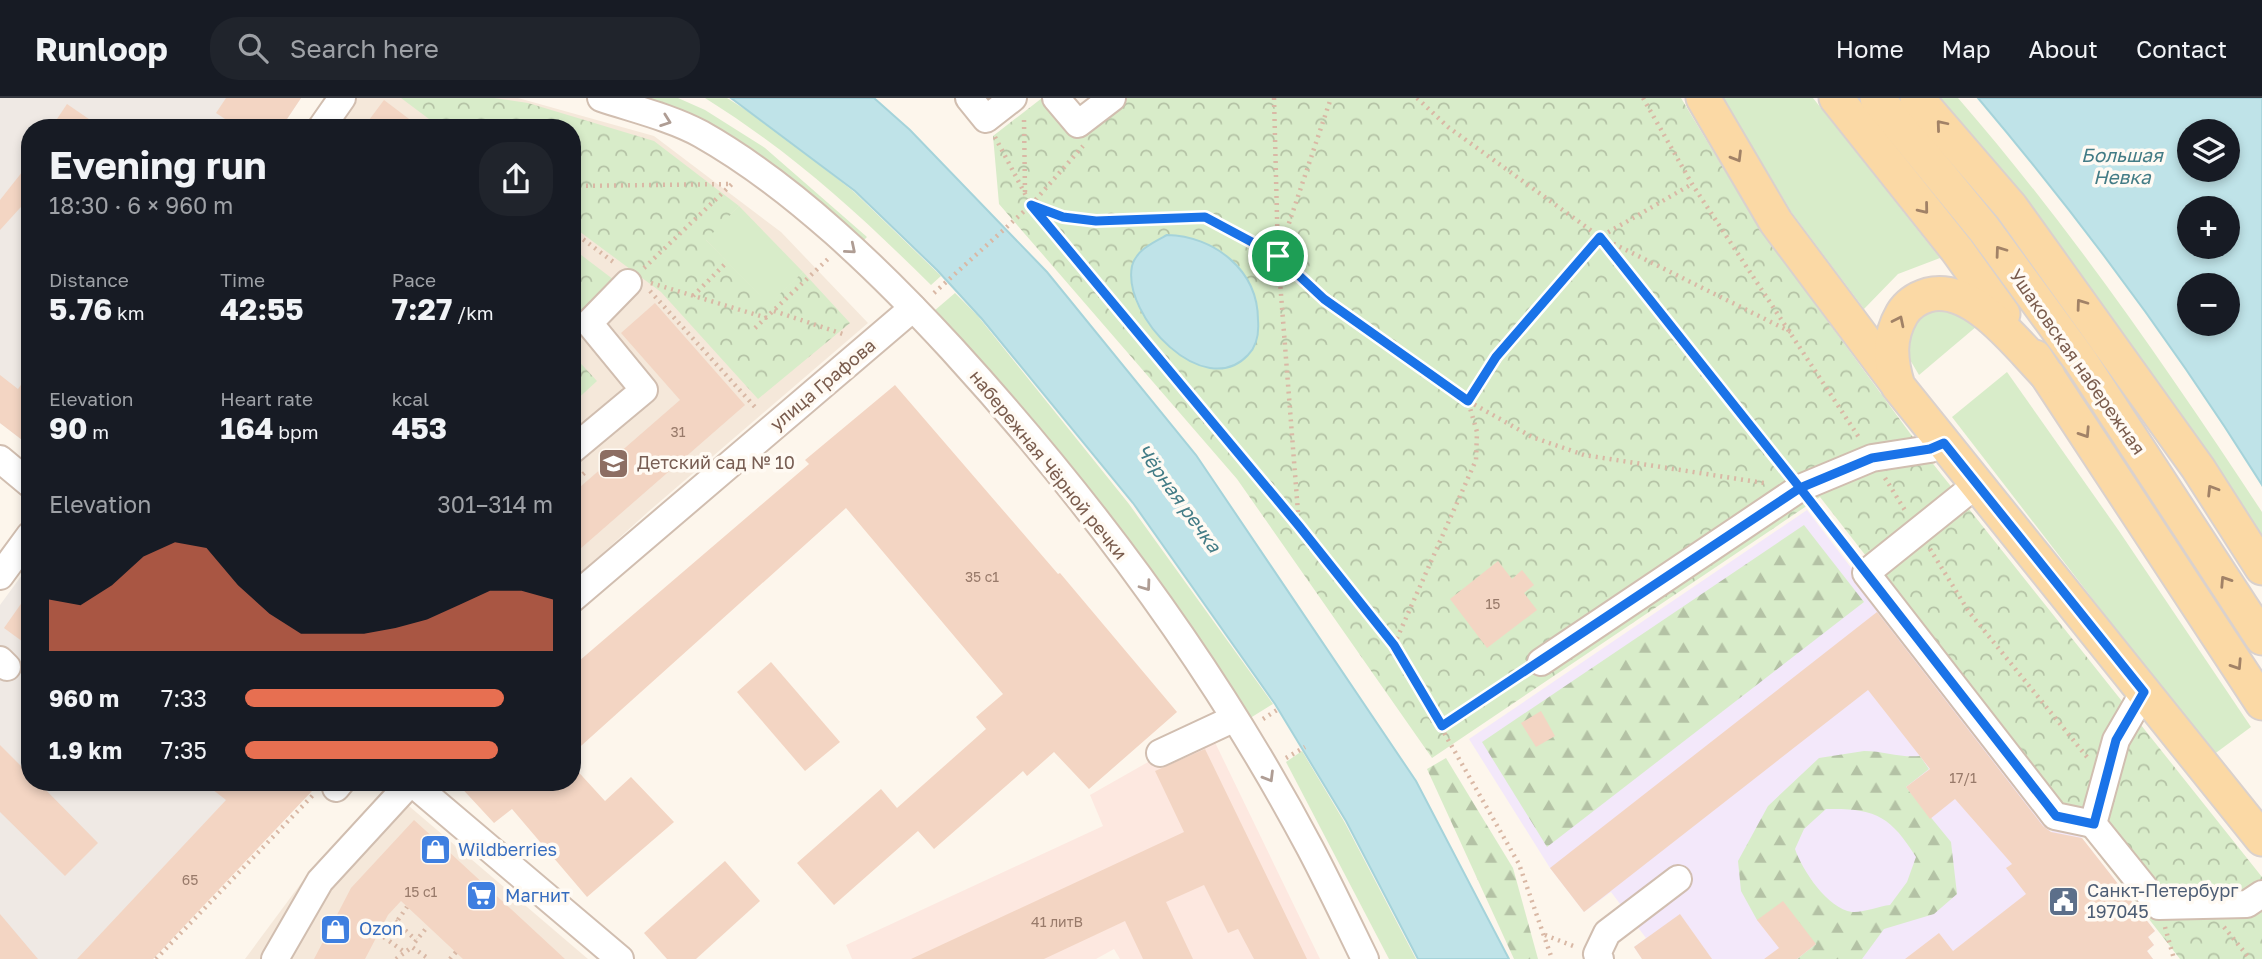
<!DOCTYPE html>
<html lang="en">
<head>
<meta charset="utf-8">
<style>
  body { margin:0; font-family:"Golos Text",sans-serif; background:#20242c; color:#f1f3f6; height:100vh; display:flex; flex-direction:column; font-size:26px; white-space:nowrap }
  * { box-sizing:border-box; margin:0 }
  p { font-size:23px; color:#9ea1a6 }
  .icon { flex:none; width:38px; height:38px; fill:none; stroke:currentColor; stroke-width:2; stroke-linecap:round; stroke-linejoin:round }
  .map { position:relative; flex:1; overflow:hidden }
  .details { position:absolute; left:21px; top:21px; width:560px; height:672px; display:flex; flex-direction:column; background:#171b24; border-radius:28px; box-shadow:0 4px 10px #0003 }
  .details>* { flex:none }
  .controls { position:absolute; left:2177px; top:21px; display:grid; gap:14px }
  .controls a { display:grid; place-items:center; width:63px; height:63px; border-radius:50%; background:#171b24; box-shadow:0 4px 10px #0003; font-size:35px }
  .pin { position:absolute; display:grid; place-items:center; width:60px; height:60px; color:#fff; margin:-30px; border:4px solid #fff; border-radius:50%; box-shadow:0 2px 7px #0007 }
  .round { display:grid; place-items:center; flex:none; width:74px; height:74px; border-radius:28px; background:#20242c }
  .summary { display:flex; align-items:center; justify-content:space-between; height:119px; padding:0 28px }
  h1 { font-size:38px; font-weight:700; line-height:52px }
  .stats { display:grid; grid-template-columns:repeat(3,1fr); gap:10px; height:119px; padding:7px 28px }
  .stats div { display:grid; align-content:center }
  .stats b { font-size:30px; font-weight:700 }
  .stats small { font-size:19px; font-weight:400 }
  .stats p { font-size:19px }
  .chart { height:196px; padding:14px 28px }
  .chart p { display:flex; justify-content:space-between }
  .chart svg { width:100%; height:126px; margin-top:7px; fill:#e76f51; opacity:.7 }
  ul { padding:0 28px; list-style:none; font-size:23px }
  li { display:grid; grid-template-columns:112px 84px 1fr; align-items:center; height:52px }
  li i { height:18px; border-radius:9px; background:#e76f51 }
  header { display:flex; align-items:center; gap:42px; box-sizing:border-box; height:98px; padding:0 35px; background:#171b24; border-bottom:2px solid #363941 }
  header strong { font-size:33px }
  nav { display:flex; gap:38px; margin-inline-start:auto; font-size:24px }
  .search { width:490px; height:63px; background:#20242c; display:flex; align-items:center; gap:18px; box-sizing:border-box; padding:0 24px; border-radius:28px; color:#9ea1a6; font-size:26px }
  .map>svg:first-child { display:block }
</style>
</head>
<body>
<header>
<strong>Runloop</strong>
<div class="search"><svg class="icon" aria-label="search" viewBox="0 0 24 24"><circle cx="10" cy="10" r="6"/><path d="M15 15l6 6"/></svg>Search here</div>
<nav><a>Home</a><a>Map</a><a>About</a><a>Contact</a></nav>
</header>
<div class="map">
<svg width="2262" height="861" viewBox="0 0 2262 861">
  <defs>
    <pattern id="forest-firs" width="22" height="20" patternUnits="userSpaceOnUse" patternTransform="scale(1.75)"><rect width="22" height="20" fill="#d8ecc9"/><path d="M5 1l3.5 6h-7zM16 11l3.5 6h-7z" fill="#b4c2a5"/></pattern>
    <pattern id="park-crowns" width="20" height="18" patternUnits="userSpaceOnUse" patternTransform="scale(1.75)"><rect width="20" height="18" fill="#d8ecc9"/><path d="M2 6a3 3 0 1 1 6 0M12 15a3 3 0 1 1 6 0" fill="none" stroke="#b4c2a5"/></pattern>
  </defs>
  <rect width="100%" height="100%" fill="#fdf6ec"/>
  <!-- residential -->
  <g fill="#f5e8da">
    <path d="M 352,0 L 518,0 L 654,38 L 781,134 L 868,225 L 649,413 L 572,483 L 572,30 L 330,30 Z"/>
    <path d="M 389,691 L 588,861 L 245,861 L 308,776 Z"/>
  </g>
  <!-- commercial -->
  <path fill="#fde8e0" d="M 1208,630 L 1320,861 L 1120,861 L 1114,851 L 1096,861 L 852,861 L 846,847 L 1103,728 L 1090,697 Z"/>
  <!-- industrial -->
  <g fill="#efe9e4">
    <path d="M 0,0 L 301,0 L 281,30 L 30,30 L 30,348 L 0,325 Z"/>
    <path d="M 30,466 L 30,684 L 318,684 L 153,861 L 0,861 L 0,507 Z"/>
  </g>
  <!-- education -->
  <path fill="#f3e8fa" d="M 1807,412 L 1917,556 L 1914,560 L 2051,734 L 2060,727 L 2067,736 L 2074,730 L 2155,833 L 2148,839 L 2154,847 L 2147,853 L 2153,861 L 1642,861 L 1634,849 L 1646,840 L 1611,794 L 1584,814 L 1550,770 L 1469,641 Z"/>
  <!-- green -->
  <g fill="#d8ecc9">
    <path d="M 644,0 L 678,0 L 705,12 L 765,50 L 867,139 L 862,144 L 758,57 L 701,21 Z"/>
    <path d="M 705,0 L 727,0 L 768,26 L 853,93 L 941,178 L 931,187 C 857,114 794,56 705,0 Z"/>
    <path d="M 1723,0 L 1813,0 L 1940,160 L 1898,176 L 1864,211 L 1792,115 Z"/>
    <path d="M 1935,0 L 1958,0 C 2071,130 2167,270 2262,414 L 2262,443 C 2201,351 2142,257 2075,169 C 2031,111 1984,55 1935,0 Z"/>
    <path d="M 739,108 L 803,174 L 769,207 L 705,141 Z"/>
    <path d="M 955,195 L 977,217 L 1129,406 L 1273,606 L 1247,622 L 957,238 L 934,213 Z"/>
    <path d="M 1948,206 L 1977,228 L 1919,277 L 1906,255 L 1913,220 Z"/>
    <path d="M 2007,274 L 2119,433 L 2251,629 L 2213,657 L 1952,319 Z"/>
    <path d="M 1302,653 L 1345,725 L 1416,861 L 1389,861 L 1286,664 Z"/>
  </g>
  <!-- forest -->
  <g fill="url(#forest-firs)" fill-rule="evenodd">
    <path d="M 1804,427 L 1864,504 L 1547,749 L 1482,644 Z"/>
    <path d="M 1864,653 C 1884,653 1900,660 1920,658 L 1929,671 L 1906,689 L 1951,744 L 1957,796 L 1934,816 L 1884,831 L 1862,861 L 1797,861 L 1816,846 L 1757,822 L 1741,793 L 1738,763 L 1768,708 L 1819,660 ZM 1826,711 C 1874,710 1890,717 1916,759 L 1907,784 L 1890,807 C 1879,808 1863,815 1852,814 C 1828,811 1802,772 1795,751 L 1804,731 Z"/>
    <path d="M 1446,660 L 1513,770 L 1538,861 L 1514,861 L 1427,671 Z"/>
  </g>
  <!-- park -->
  <g fill="url(#park-crowns)">
    <path d="M 401,0 L 494,0 L 528,5 L 654,43 L 739,108 L 706,142 L 769,206 L 803,174 L 850,225 L 758,301 L 661,194 L 572,128 L 572,30 L 441,30 Z"/>
    <path d="M 1042,0 L 1046,0 L 1077,34 L 1122,0 L 1681,0 L 1760,131 L 1926,357 L 2262,779 L 2262,861 L 2180,861 L 1820,399 L 1432,660 L 1237,381 L 999,106 L 993,38 Z"/>
    <path d="M 572,150 L 618,185 L 572,233 Z"/>
    <path d="M 572,256 L 597,283 L 572,306 Z"/>
  </g>
  <!-- water -->
  <g fill="#bfe3e8" stroke="#a5d3da" stroke-width="2" fill-rule="evenodd">
    <path d="M 731,0 L 874,0 L 910,32 L 1047,174 L 1196,357 L 1416,683 L 1509,861 L 1418,861 L 1346,723 L 1275,606 L 1133,405 L 982,221 L 937,172 L 855,93 Z"/>
    <path d="M 1978,0 L 2262,0 L 2262,387 C 2177,251 2081,122 1978,0 ZM 2189,33 L 2228,33 L 2228,72 L 2189,72 ZM 2189,110 L 2228,110 L 2228,149 L 2189,149 ZM 2189,187 L 2228,187 L 2228,226 L 2189,226 Z"/>
    <path d="M 1167,137 C 1214,138 1258,172 1258,222 C 1259,234 1257,248 1248,257 C 1204,304 1122,218 1132,168 C 1136,152 1154,144 1167,137 Z"/>
  </g>
  <!-- building -->
  <g fill="#f3d5c3">
    <path d="M 226,0 L 301,0 L 281,30 L 224,30 L 228,23 L 216,15 Z"/>
    <path d="M 384,2 L 421,30 L 363,30 Z"/>
    <path d="M 67,6 L 102,30 L 51,30 Z"/>
    <path d="M 30,64 L 30,99 L 0,132 L 0,102 Z"/>
    <path d="M 655,205 L 745,307 L 572,458 L 572,396 L 680,302 L 621,235 Z"/>
    <path d="M 30,274 L 30,348 L 0,325 L 0,277 L 18,291 Z"/>
    <path d="M 895,287 L 1058,476 L 1060,475 L 1177,614 L 1089,691 L 1054,654 L 1027,678 L 1023,673 L 934,751 L 918,733 L 834,807 L 797,765 L 881,691 L 897,710 L 986,631 L 976,619 L 1003,596 L 846,410 L 572,656 L 572,569 L 809,366 L 805,362 Z"/>
    <path d="M 1498,463 L 1512,481 L 1522,472 L 1534,487 L 1524,495 L 1537,512 L 1487,550 L 1450,501 Z"/>
    <path d="M 30,493 L 30,549 L 4,530 Z"/>
    <path d="M 1877,514 L 2043,728 L 2051,734 L 2082,740 L 2155,833 L 2148,839 L 2154,847 L 2147,853 L 2153,861 L 1905,861 L 1939,835 L 1953,853 L 2026,796 L 2006,770 L 2012,766 L 1955,701 L 1930,721 L 1906,689 L 1930,671 L 1868,592 L 1584,814 L 1550,770 Z"/>
    <path d="M 771,564 L 840,644 L 805,673 L 737,594 Z"/>
    <path d="M 1541,613 L 1555,638 L 1536,649 L 1521,625 Z"/>
    <path d="M 0,647 L 30,677 L 30,684 L 38,684 L 98,745 L 65,778 L 0,714 Z"/>
    <path d="M 1205,651 L 1307,861 L 1254,861 L 1238,831 L 1228,835 L 1204,787 L 1166,804 L 1193,861 L 1143,861 L 1125,823 L 1044,861 L 911,861 L 1184,734 L 1155,673 Z"/>
    <path d="M 572,667 L 605,703 L 631,679 L 674,724 L 587,799 L 512,711 L 494,725 L 456,684 L 572,684 Z"/>
    <path d="M 203,684 L 301,684 L 312,693 L 153,861 L 77,861 L 226,702 Z"/>
    <path d="M 414,722 L 447,752 L 565,861 L 463,861 L 401,803 L 388,817 L 365,861 L 314,861 L 351,790 Z"/>
    <path d="M 725,763 L 760,803 L 696,861 L 667,861 L 644,835 Z"/>
    <path d="M 1783,803 L 1816,846 L 1797,861 L 1764,861 L 1779,850 L 1757,822 Z"/>
    <path d="M 0,816 L 38,861 L 0,861 Z"/>
    <path d="M 1680,816 L 1712,861 L 1642,861 L 1634,849 Z"/>
  </g>
  <g fill="none" stroke-linecap="round" stroke-linejoin="round">
    <defs>
      <g id="minor">
        <path d="M 601,0 C 634,11 672,20 701,36 C 793,88 881,174 952,251 C 1090,402 1214,569 1310,750 C 1329,786 1347,824 1365,861"/>
        <path d="M 969,0 L 986,21 L 1013,0"/>
        <path d="M 1056,0 L 1078,26 L 1112,0"/>
        <path d="M 321,30 L 342,0"/>
        <path d="M 572,352 L 644,292 L 589,225 L 628,185"/>
        <path d="M 0,361 L 30,386"/>
        <path d="M 1977,386 L 1866,475 L 2055,718 L 2093,726"/>
        <path d="M 0,478 L 30,437"/>
        <path d="M 572,501 L 913,210"/>
        <path d="M 0,562 L 7,569"/>
        <path d="M 1541,564 L 1800,390 L 1872,360 L 1930,351 L 1944,345"/>
        <path d="M 2144,594 L 2116,642 L 2093,726 L 2159,808 L 2247,806 L 2262,796"/>
        <path d="M 1160,655 L 1233,621"/>
        <path d="M 411,684 L 620,861"/>
        <path d="M 336,690 L 341,684"/>
        <path d="M 275,861 L 320,783 L 411,684"/>
        <path d="M 1600,861 L 1597,856 L 1607,835 L 1678,781"/>
      </g>
      <g id="major">
        <path d="M 1703,0 L 1776,124 L 1895,283"/>
        <path d="M 1836,0 L 1957,152 L 2003,216"/>
        <path d="M 1877,0 L 1984,131 L 2080,262 L 2262,540"/>
        <path d="M 1917,0 L 2011,109 L 2198,370 L 2262,470"/>
        <path d="M 2035,259 L 2262,605"/>
        <path d="M 2048,278 C 2019,249 1973,185 1928,197 C 1918,200 1908,206 1902,216 C 1888,240 1890,262 1898,288 L 2262,741"/>
      </g>
    </defs>
    <!-- minor casing -->
    <use href="#minor" stroke="#d1beb0" stroke-width="30"/>
    <!-- major casing -->
    <use href="#major" stroke="#dad1cd" stroke-width="37"/>
    <!-- path -->
    <g stroke="#d9b8a5" stroke-width="4.5" stroke-dasharray="2 5" stroke-linecap="butt">
      <path d="M 1274,0 L 1278,158 L 1299,427"/>
      <path d="M 1417,0 L 1448,29 L 1600,139 L 1791,234"/>
      <path d="M 1643,0 L 1692,86 L 1860,341"/>
      <path d="M 1024,22 L 1025,94"/>
      <path d="M 995,39 L 1031,107 L 1299,427 L 1394,547 L 1519,766 L 1552,861"/>
      <path d="M 572,88 L 732,86"/>
      <path d="M 1031,107 L 1083,48"/>
      <path d="M 572,133 L 616,166"/>
      <path d="M 1603,142 L 1787,374"/>
      <path d="M 1280,152 L 1331,0"/>
      <path d="M 644,170 L 734,84"/>
      <path d="M 651,185 L 767,220"/>
      <path d="M 650,193 L 755,309"/>
      <path d="M 934,195 L 1031,107 L 1063,119 L 1095,123 L 1205,119 L 1278,158 L 1324,201 L 1468,303 L 1532,339 L 1584,357 L 1764,385"/>
      <path d="M 693,198 L 727,164"/>
      <path d="M 774,213 L 846,237"/>
      <path d="M 755,230 L 829,160"/>
      <path d="M 1885,380 L 1906,414"/>
      <path d="M 572,385 L 588,372"/>
      <path d="M 1814,408 L 1852,456"/>
      <path d="M 1930,451 L 1969,514 L 2087,659"/>
      <path d="M 1394,547 L 1476,362 L 1477,334 L 1468,303 L 1496,259 L 1600,139 L 1692,86"/>
      <path d="M 1263,621 L 1280,610"/>
      <path d="M 1442,628 L 1523,576"/>
      <path d="M 1286,660 L 1305,649"/>
      <path d="M 395,823 L 416,842"/>
      <path d="M 2165,829 L 2174,861"/>
      <path d="M 2224,829 L 2250,861"/>
      <path d="M 378,835 L 403,853"/>
      <path d="M 1545,837 L 1576,849"/>
      <path d="M 386,839 L 407,809"/>
      <path d="M 415,844 L 428,828"/>
      <path d="M 156,861 L 315,695"/>
      <path d="M 396,861 L 412,849 L 429,861"/>
      <path d="M 450,861 L 456,854"/>
    </g>
    <!-- minor -->
    <use href="#minor" stroke="#fff" stroke-width="26"/>
    <!-- major -->
    <use href="#major" stroke="#fbd9a5" stroke-width="33"/>
  </g>
  <!-- one-way arrows -->
  <defs><path id="oneway-chevron" d="M-2-3.5L2.5 0L-2 3.5" fill="none" stroke-width="1.6" stroke-linecap="round" stroke-linejoin="round" transform="scale(1.75)"/></defs>
  <g stroke="#af9d94">
    <use href="#oneway-chevron" transform="translate(666 23) rotate(20)"/>
    <use href="#oneway-chevron" transform="translate(851 151) rotate(40)"/>
    <use href="#oneway-chevron" transform="translate(1146 488) rotate(54)"/>
    <use href="#oneway-chevron" transform="translate(1269 679) rotate(59)"/>
  </g>
  <g stroke="#a18267">
    <use href="#oneway-chevron" transform="translate(1941 27) rotate(-130)"/>
    <use href="#oneway-chevron" transform="translate(1737 59) rotate(59)"/>
    <use href="#oneway-chevron" transform="translate(1924 111) rotate(51)"/>
    <use href="#oneway-chevron" transform="translate(2000 153) rotate(-126)"/>
    <use href="#oneway-chevron" transform="translate(2081 206) rotate(-126)"/>
    <use href="#oneway-chevron" transform="translate(1899 223) rotate(-64)"/>
    <use href="#oneway-chevron" transform="translate(2085 335) rotate(57)"/>
    <use href="#oneway-chevron" transform="translate(2212 392) rotate(-122)"/>
    <use href="#oneway-chevron" transform="translate(2225 483) rotate(-123)"/>
    <use href="#oneway-chevron" transform="translate(2237 567) rotate(57)"/>
  </g>
  <g fill="none" stroke-linecap="round" stroke-linejoin="round">
    <defs>
      <path id="route" d="M 1278,158 L 1205,119 L 1096,123 L 1063,119 L 1031,107 L 1299,428 L 1394,547 L 1442,628 L 1800,390 L 2056,718 L 2094,726 L 2116,642 L 2144,594 L 1944,345 L 1930,351 L 1872,360 L 1800,390 L 1600,139 L 1496,259 L 1468,303 L 1324,201 L 1278,158"/>
    </defs>
    <!-- route casing -->
    <use href="#route" stroke="#fff" stroke-width="14"/>
    <!-- route -->
    <use href="#route" stroke="#1a73e8" stroke-width="9"/>
  </g>
  <!-- icons -->
  <defs>
    <symbol id="school-square" viewBox="-11 -11 22 22"><rect x="-9" y="-9" width="18" height="18" rx="4" fill="#8d6e63" stroke="#fffaf3"/><path d="M0-5L7-2L0 1L-7-2ZM-4 1L0 2.5L4 1V4Q0 6-4 4Z" fill="#fff"/></symbol>
    <symbol id="shop-square" viewBox="-11 -11 22 22"><rect x="-9" y="-9" width="18" height="18" rx="4" fill="#3f7fe0" stroke="#fffaf3"/><path d="M-5-2.5h2.3a2.7 3.5 0 0 1 5.4 0H5L5.5 6h-11ZM-1.5-2.5h3a1.5 2.3 0 0 0-3 0Z" fill="#fff"/></symbol>
    <symbol id="supermarket-square" viewBox="-11 -11 22 22"><rect x="-9" y="-9" width="18" height="18" rx="4" fill="#3f7fe0" stroke="#fffaf3"/><path d="M-6-5.5h2.5l.6 2H6L4.5 2H-2.5L-4.4-4H-6ZM-1.5 3.2a1.3 1.3 0 1 0 .1 0ZM3 3.2a1.3 1.3 0 1 0 .1 0Z" fill="#fff"/></symbol>
    <symbol id="civic-square" viewBox="-11 -11 22 22"><rect x="-9" y="-9" width="18" height="18" rx="4" fill="#5c6f8a" stroke="#fffaf3"/><path d="M-.6-6.5H3V-4.5H.6V-3L4-1V1h2V6H-6V1h2V-1L-.6-3ZM-1.2 2.5V6h2.4V2.5Z" fill="#fff"/></symbol>
  </defs>
  <g fill-rule="evenodd">
    <use href="#school-square" x="596" y="348" width="35" height="35"/>
    <use href="#shop-square" x="418" y="734" width="35" height="35"/>
    <use href="#supermarket-square" x="464" y="780" width="35" height="35"/>
    <use href="#civic-square" x="2046" y="786" width="35" height="35"/>
    <use href="#shop-square" x="318" y="814" width="35" height="35"/>
  </g>
  <g text-anchor="middle" stroke-width="7" stroke-linejoin="round" paint-order="stroke">
    <!-- number labels -->
    <g font-size="14" fill="#987a6a">
      <text x="678" y="339">31</text>
      <text x="982" y="484">35 с1</text>
      <text x="1493" y="511">15</text>
      <text x="1963" y="685">17/1</text>
      <text x="190" y="787">65</text>
      <text x="421" y="799">15 с1</text>
      <text x="1057" y="829">41 литВ</text>
    </g>
    <!-- street labels -->
    <g font-size="18" fill="#7a5c4d" stroke="#fffaf3">
      <text transform="translate(2077 264) rotate(55)" y="6">Ушаковская набережная</text>
      <text transform="translate(823 287) rotate(-40)" y="6">улица Графова</text>
      <text transform="translate(1048 367) rotate(51)" y="6">набережная Чёрной речки</text>
    </g>
    <!-- education labels -->
    <g font-size="18" fill="#785e54" stroke="#fffaf3" text-anchor="start">
      <text x="637" y="371">Детский сад № 10</text>
    </g>
    <!-- shop labels -->
    <g font-size="18" fill="#366cbe" stroke="#fffaf3" text-anchor="start">
      <text x="458" y="758">Wildberries</text>
      <text x="505" y="804">Магнит</text>
      <text x="359" y="837">Ozon</text>
    </g>
    <!-- service labels -->
    <g font-size="18" fill="#4e5e75" stroke="#fffaf3" text-anchor="start">
      <text x="2087" y="799">Санкт-Петербург<tspan x="2087" dy="21">197045</tspan></text>
    </g>
    <!-- water labels -->
    <g font-size="19" font-style="italic" fill="#437c86" stroke="#fffaf3">
      <text x="2122" y="64">Большая<tspan x="2122" dy="22">Невка</tspan></text>
      <text transform="translate(1179 400) rotate(54)" y="7">Чёрная речка</text>
    </g>
  </g>
</svg>
<div class="controls">
<a><svg class="icon" aria-label="layers" viewBox="0 0 24 24"><path d="M12 4l9 5-9 5-9-5zM3 14l9 5 9-5"/></svg></a>
<a>+</a>
<a>−</a>
</div>
<div class="pin" style="left:1278px;top:158px;background:#1e9e55"><svg class="icon" aria-label="arrive" viewBox="0 0 24 24"><path d="M6 21V4h12l-3 4 3 4H6"/></svg></div>
<section class="details">
<div class="summary"><div><h1>Evening run</h1><p>18:30 · 6 × 960 m</p></div><a class="round"><svg class="icon" aria-label="share" viewBox="0 0 24 24"><path d="M12 15V3M7 8l5-5 5 5M5 13v7h14v-7"/></svg></a></div>
<div class="stats">
<div><p>Distance</p><b>5.76<small> km</small></b></div>
<div><p>Time</p><b>42:55</b></div>
<div><p>Pace</p><b>7:27<small> /km</small></b></div>
</div>
<div class="stats">
<div><p>Elevation</p><b>90<small> m</small></b></div>
<div><p>Heart rate</p><b>164<small> bpm</small></b></div>
<div><p>kcal</p><b>453</b></div>
</div>
<div class="chart"><p><span>Elevation</span>301–314 m</p>
<svg viewBox="0 0 160 44" preserveAspectRatio="none"><path d="M0 44V26L10 28L20 21L30 11L40 6L50 8L60 21L70 31L80 38L90 38L100 38L110 36L120 33L130 28L140 23L150 23L160 26V44z"/></svg>
</div>
<ul>
<li><b>960 m</b>7:33<i style="width:84%"></i></li>
<li><b>1.9 km</b>7:35<i style="width:82%"></i></li>
</ul>
</section>
</div>
</body>
</html>
